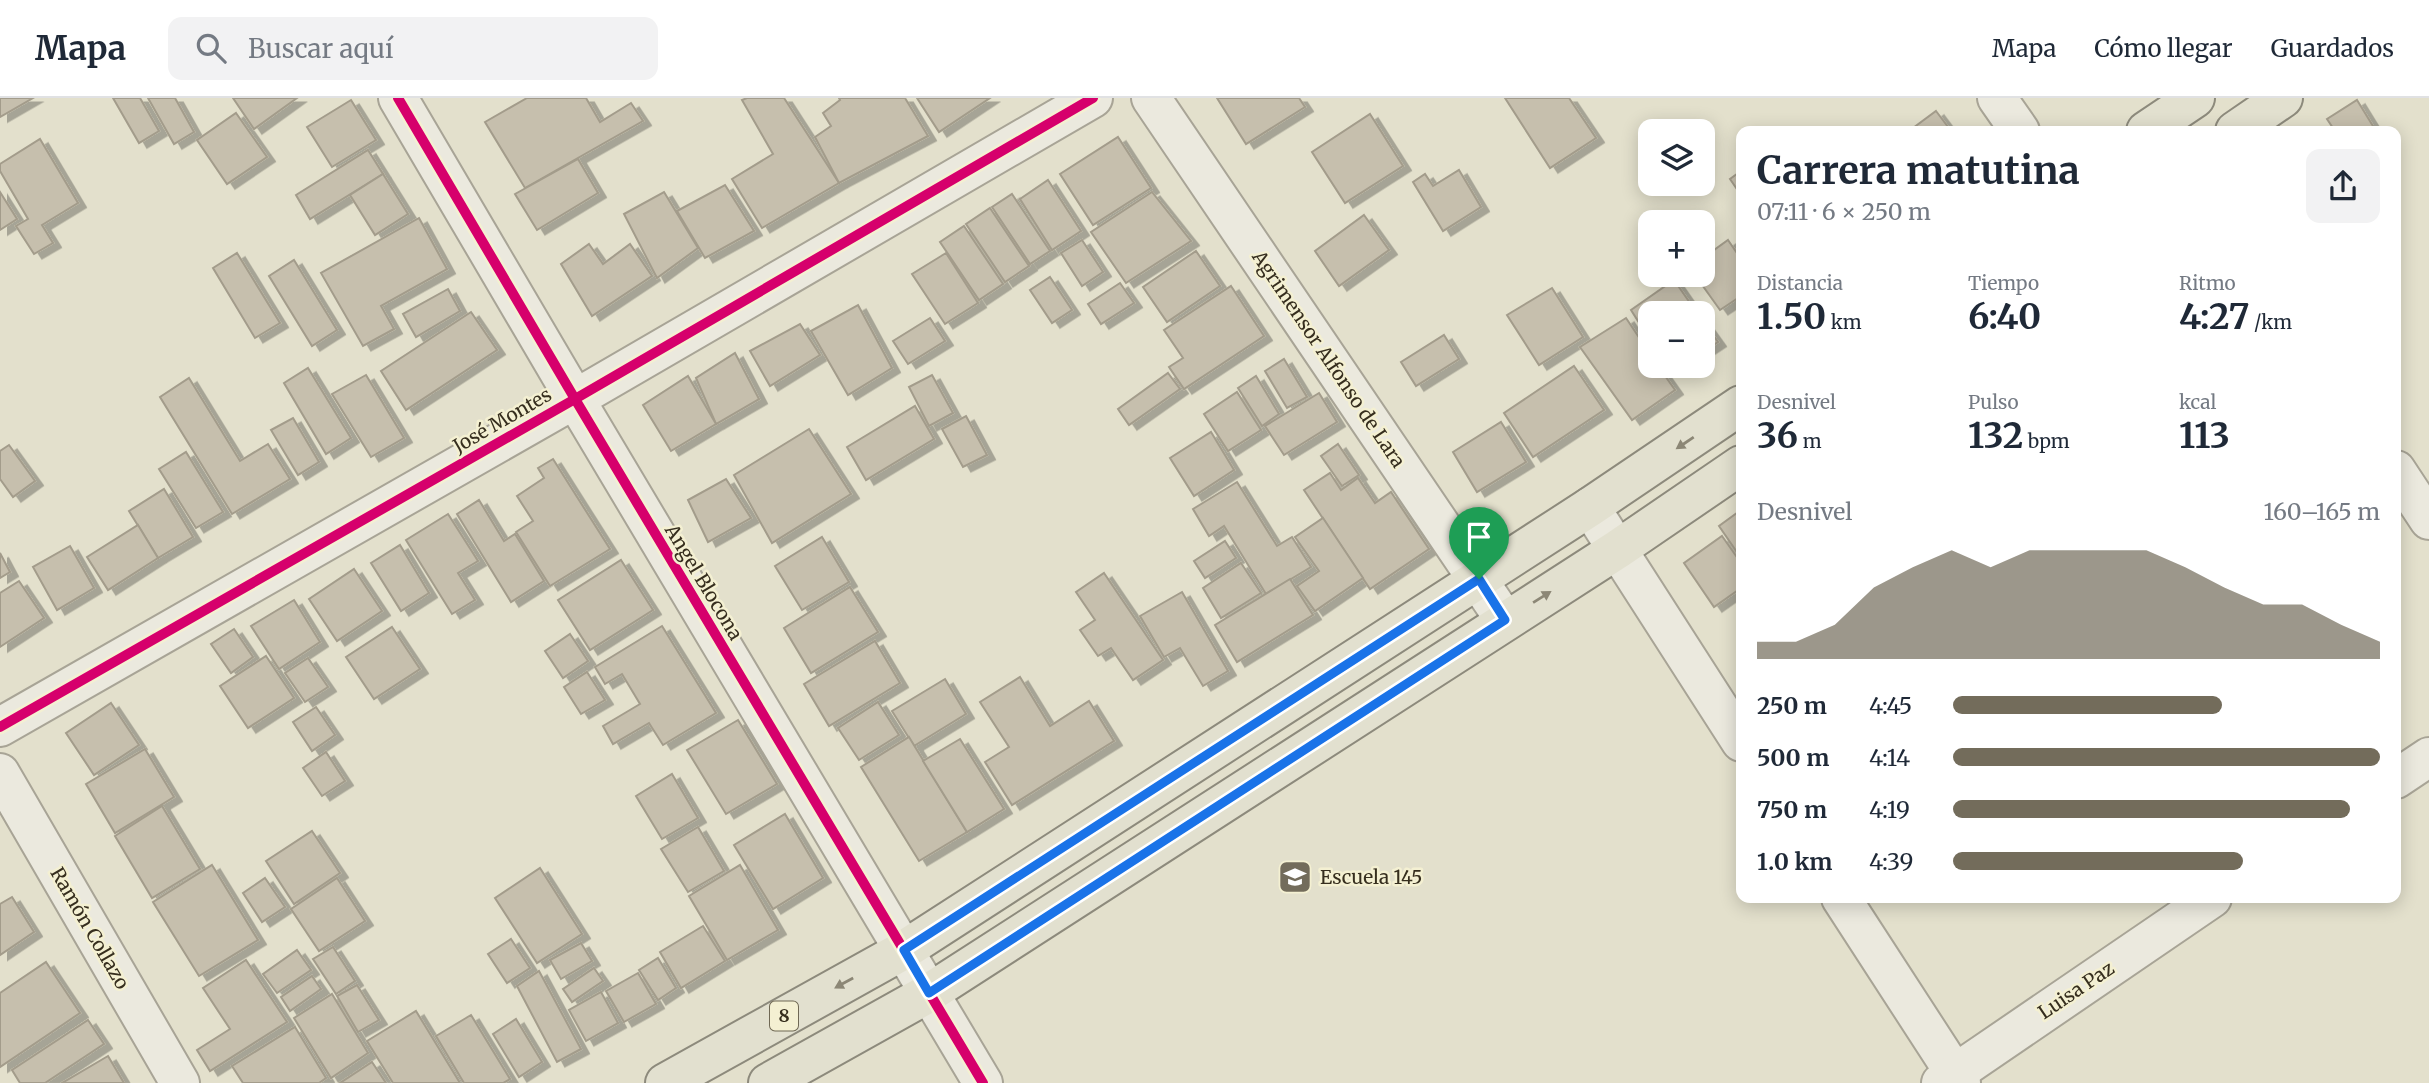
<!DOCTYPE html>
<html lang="es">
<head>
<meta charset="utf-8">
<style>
  body { margin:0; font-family:Merriweather,serif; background:#f2f2f3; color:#1f2937; height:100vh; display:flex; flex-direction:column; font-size:26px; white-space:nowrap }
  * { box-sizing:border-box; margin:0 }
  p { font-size:23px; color:#747a83 }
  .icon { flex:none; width:38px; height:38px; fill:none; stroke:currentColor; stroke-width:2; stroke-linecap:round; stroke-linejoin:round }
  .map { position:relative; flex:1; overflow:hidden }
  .sheet { position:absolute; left:1736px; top:28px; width:665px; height:777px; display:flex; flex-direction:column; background:#fff; border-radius:14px; box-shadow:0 4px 18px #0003 }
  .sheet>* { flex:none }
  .buttons { position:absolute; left:1638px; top:21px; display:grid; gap:14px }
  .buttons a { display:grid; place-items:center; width:77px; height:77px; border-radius:14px; background:#fff; box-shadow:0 4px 18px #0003; font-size:35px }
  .pin { position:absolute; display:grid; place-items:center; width:60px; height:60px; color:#fff; margin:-72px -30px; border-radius:50% 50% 50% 0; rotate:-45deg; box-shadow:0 0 7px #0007 }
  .pin .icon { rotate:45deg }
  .round { display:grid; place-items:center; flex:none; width:74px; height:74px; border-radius:14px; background:#f2f2f3 }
  .head { display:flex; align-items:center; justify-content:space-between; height:119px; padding:0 21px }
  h1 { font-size:38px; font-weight:700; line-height:52px }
  .stats { display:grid; grid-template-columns:repeat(3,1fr); gap:10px; height:119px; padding:7px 21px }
  .stats div { display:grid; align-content:center }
  .stats b { font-size:35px; font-weight:700 }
  .stats small { font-size:19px; font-weight:400 }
  .stats p { font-size:19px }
  .chart { height:196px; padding:14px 21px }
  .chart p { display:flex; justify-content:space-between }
  .chart svg { width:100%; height:126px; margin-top:7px; fill:#736c5b; opacity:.7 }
  ul { padding:0 21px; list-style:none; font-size:23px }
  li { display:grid; grid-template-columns:112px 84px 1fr; align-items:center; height:52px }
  li i { height:18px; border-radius:9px; background:#736c5b }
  header { display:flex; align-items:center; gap:42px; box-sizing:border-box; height:98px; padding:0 35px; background:#fff; border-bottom:2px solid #e0e1e3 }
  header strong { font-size:33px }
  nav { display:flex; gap:38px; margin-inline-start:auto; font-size:24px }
  .search { width:490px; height:63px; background:#f2f2f3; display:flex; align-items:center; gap:18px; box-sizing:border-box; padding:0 24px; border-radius:14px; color:#747a83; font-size:26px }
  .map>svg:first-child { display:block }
</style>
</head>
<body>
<header>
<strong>Mapa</strong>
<div class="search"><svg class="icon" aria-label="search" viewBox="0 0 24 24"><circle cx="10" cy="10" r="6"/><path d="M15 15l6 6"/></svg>Buscar aquí</div>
<nav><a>Mapa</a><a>Cómo llegar</a><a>Guardados</a></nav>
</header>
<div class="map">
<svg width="2429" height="985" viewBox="0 0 2429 985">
  <defs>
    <filter id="shadow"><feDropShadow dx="8" dy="4.5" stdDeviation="0" flood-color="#0004"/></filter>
  </defs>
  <rect width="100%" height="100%" fill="#e3e0cc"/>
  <!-- building -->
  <g fill="#c6bfad" stroke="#a39c8b" stroke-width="2" filter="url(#shadow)">
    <path d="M 0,0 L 33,0 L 0,19 Z"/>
    <path d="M 113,0 L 140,0 L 159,33 L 139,45 Z"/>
    <path d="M 148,0 L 175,0 L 194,34 L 174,46 Z"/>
    <path d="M 233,0 L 297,0 L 254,31 Z"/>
    <path d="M 527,0 L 586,0 L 600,24 L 631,5 L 643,23 L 525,90 L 485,24 Z"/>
    <path d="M 747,0 L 784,0 L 839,85 L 762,130 L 732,81 L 773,56 L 742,2 Z"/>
    <path d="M 839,0 L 905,0 L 928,38 L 839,85 L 815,39 L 831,28 L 823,15 L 840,2 Z"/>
    <path d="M 917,0 L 990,0 L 939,34 Z"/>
    <path d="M 1217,0 L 1299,0 L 1305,9 L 1246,46 Z"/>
    <path d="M 1505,0 L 1569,0 L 1596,40 L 1550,70 Z"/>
    <path d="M 351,2 L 376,42 L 332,69 L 307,29 Z"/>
    <path d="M 2357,2 L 2376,33 L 2335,33 L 2327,21 Z"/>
    <path d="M 1936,13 L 1951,33 L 1909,33 Z"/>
    <path d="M 236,15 L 267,59 L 227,86 L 197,42 Z"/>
    <path d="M 1370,16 L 1403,68 L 1345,105 L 1312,54 Z"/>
    <path d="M 1118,39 L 1151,90 L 1093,127 L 1060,76 Z"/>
    <path d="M 40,41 L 78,105 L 42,127 L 53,145 L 34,156 L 16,128 L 28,121 L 0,73 L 0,66 Z"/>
    <path d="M 368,52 L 383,76 L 310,121 L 296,97 Z"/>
    <path d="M 578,61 L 598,95 L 537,132 L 515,96 Z"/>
    <path d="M 1459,72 L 1481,109 L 1443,133 L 1413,84 L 1425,76 L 1433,88 Z"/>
    <path d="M 1741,73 L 1741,97 L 1730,81 Z"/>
    <path d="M 383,76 L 408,116 L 375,137 L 350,97 Z"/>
    <path d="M 1048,82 L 1081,133 L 1052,152 L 1020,101 Z"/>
    <path d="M 725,87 L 754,133 L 705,160 L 677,113 Z"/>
    <path d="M 0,94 L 17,121 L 0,132 Z"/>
    <path d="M 664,94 L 698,150 L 657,180 L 624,116 Z"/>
    <path d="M 1152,94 L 1191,143 L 1126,185 L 1091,134 Z"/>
    <path d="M 1012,96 L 1050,153 L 1030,166 L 992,109 Z"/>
    <path d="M 990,110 L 1029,168 L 1005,184 L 966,126 Z"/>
    <path d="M 1364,117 L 1389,152 L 1339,188 L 1315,153 Z"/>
    <path d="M 419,120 L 447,171 L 381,208 L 394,231 L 363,248 L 321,175 Z"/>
    <path d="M 964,128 L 1003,186 L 979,202 L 940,144 Z"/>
    <path d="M 1082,142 L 1103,174 L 1082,188 L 1061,155 Z"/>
    <path d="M 1728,142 L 1741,161 L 1741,198 L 1720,212 L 1695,177 L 1703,177 L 1703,160 Z"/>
    <path d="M 589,146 L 603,166 L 630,146 L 652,178 L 592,218 L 561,166 Z"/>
    <path d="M 1196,153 L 1220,188 L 1167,224 L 1143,189 Z"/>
    <path d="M 237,155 L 280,225 L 255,240 L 213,170 Z"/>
    <path d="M 946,155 L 978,205 L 945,226 L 912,176 Z"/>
    <path d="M 294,162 L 337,232 L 312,248 L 269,178 Z"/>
    <path d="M 1050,179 L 1072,212 L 1052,225 L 1030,192 Z"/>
    <path d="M 1674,182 L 1697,215 L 1650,215 L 1650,242 L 1631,212 Z"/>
    <path d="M 1120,185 L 1134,205 L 1101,226 L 1088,206 Z"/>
    <path d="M 1231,188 L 1264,238 L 1184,291 L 1169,269 L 1183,260 L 1164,232 Z"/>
    <path d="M 1552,190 L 1583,239 L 1539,267 L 1507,217 Z"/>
    <path d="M 448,191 L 460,213 L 416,239 L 403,216 Z"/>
    <path d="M 858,207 L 892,270 L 848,297 L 811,233 Z"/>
    <path d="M 471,214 L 497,252 L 406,312 L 381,273 Z"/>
    <path d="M 930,220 L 945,243 L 908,266 L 893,243 Z"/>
    <path d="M 1626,220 L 1650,256 L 1650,268 L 1658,268 L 1675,292 L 1632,322 L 1580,249 Z"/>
    <path d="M 1703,223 L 1718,244 L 1703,254 Z"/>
    <path d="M 800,226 L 820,257 L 770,288 L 750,253 Z"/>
    <path d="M 1444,237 L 1459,261 L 1416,288 L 1401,264 Z"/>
    <path d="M 735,255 L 759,301 L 716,326 L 696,280 Z"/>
    <path d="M 1284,261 L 1307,299 L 1287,310 L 1265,273 Z"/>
    <path d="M 1574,268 L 1604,312 L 1533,359 L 1504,315 Z"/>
    <path d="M 308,270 L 351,340 L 326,356 L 284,285 Z"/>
    <path d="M 1168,275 L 1180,291 L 1129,327 L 1118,311 Z"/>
    <path d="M 366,277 L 404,340 L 371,359 L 332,296 Z"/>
    <path d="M 932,277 L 953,315 L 929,328 L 909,289 Z"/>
    <path d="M 688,278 L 716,326 L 671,353 L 643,307 Z"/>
    <path d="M 1256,278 L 1279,316 L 1262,328 L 1238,290 Z"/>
    <path d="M 189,280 L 240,363 L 268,346 L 290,381 L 232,416 L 160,299 Z"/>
    <path d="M 1237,294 L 1261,332 L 1228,353 L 1204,316 Z"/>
    <path d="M 1319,295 L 1337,324 L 1284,357 L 1265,328 Z"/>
    <path d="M 915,308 L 934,341 L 866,382 L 847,349 Z"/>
    <path d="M 966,318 L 987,357 L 963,369 L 942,331 Z"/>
    <path d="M 293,320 L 319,364 L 298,377 L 271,332 Z"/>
    <path d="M 1501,324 L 1526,364 L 1477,394 L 1453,354 Z"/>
    <path d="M 809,331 L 851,396 L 772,445 L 734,377 Z"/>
    <path d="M 1211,334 L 1234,372 L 1194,398 L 1170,360 Z"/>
    <path d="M 1338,346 L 1359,377 L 1342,388 L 1321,358 Z"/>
    <path d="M 9,347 L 35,383 L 13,399 L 0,381 L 0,353 Z"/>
    <path d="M 186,354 L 223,414 L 196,430 L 159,371 Z"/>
    <path d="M 553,361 L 610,451 L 550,488 L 516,434 L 533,423 L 517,398 L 544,380 L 538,370 Z"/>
    <path d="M 1330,375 L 1341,392 L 1358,380 L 1375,405 L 1391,394 L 1429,451 L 1370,491 L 1304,392 Z"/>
    <path d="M 726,381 L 751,420 L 708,444 L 688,402 Z"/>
    <path d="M 1237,384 L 1277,448 L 1292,439 L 1311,469 L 1266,496 L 1224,428 L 1209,438 L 1193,411 Z"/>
    <path d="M 164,391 L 193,439 L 158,460 L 129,413 Z"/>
    <path d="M 479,402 L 504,443 L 515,436 L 544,483 L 511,504 L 457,416 Z"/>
    <path d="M 1741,412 L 1741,460 L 1719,428 Z"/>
    <path d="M 448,416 L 478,463 L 458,475 L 475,502 L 452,516 L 406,442 Z"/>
    <path d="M 1323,420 L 1363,480 L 1315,513 L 1297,488 L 1319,473 L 1295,439 Z"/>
    <path d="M 138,427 L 158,460 L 108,492 L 87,459 Z"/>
    <path d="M 1722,438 L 1741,465 L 1741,490 L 1714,509 L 1684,465 Z"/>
    <path d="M 822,439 L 849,484 L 802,512 L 775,468 Z"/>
    <path d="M 1225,443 L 1236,460 L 1205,480 L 1194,463 Z"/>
    <path d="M 400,447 L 429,495 L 401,513 L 371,465 Z"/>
    <path d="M 70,448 L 94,490 L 57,512 L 33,469 Z"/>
    <path d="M 0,455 L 10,474 L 0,480 Z"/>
    <path d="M 621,462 L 653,512 L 590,552 L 558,502 Z"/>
    <path d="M 1241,465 L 1261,495 L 1221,520 L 1203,490 Z"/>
    <path d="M 354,471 L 382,513 L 337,543 L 309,501 Z"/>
    <path d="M 1104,475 L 1163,562 L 1133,582 L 1111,550 L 1098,558 L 1080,532 L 1095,522 L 1076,494 Z"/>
    <path d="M 1290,481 L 1313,517 L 1237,564 L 1215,527 Z"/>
    <path d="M 19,483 L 44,520 L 0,549 L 0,495 Z"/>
    <path d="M 850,489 L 878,534 L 811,575 L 784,530 Z"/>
    <path d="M 1182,494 L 1228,573 L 1203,588 L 1180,550 L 1164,559 L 1140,518 Z"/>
    <path d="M 294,502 L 320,544 L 279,571 L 251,528 Z"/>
    <path d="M 662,528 L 716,615 L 663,647 L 649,625 L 613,646 L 603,628 L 640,606 L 622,576 L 605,586 L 595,569 Z"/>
    <path d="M 392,529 L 420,571 L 374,601 L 346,559 Z"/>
    <path d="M 234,531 L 253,559 L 231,575 L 211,546 Z"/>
    <path d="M 570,536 L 588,563 L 563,580 L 545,553 Z"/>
    <path d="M 875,543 L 900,585 L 829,628 L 804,586 Z"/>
    <path d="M 266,558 L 294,600 L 248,630 L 220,588 Z"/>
    <path d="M 308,560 L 328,589 L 305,604 L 285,575 Z"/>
    <path d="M 587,574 L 605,602 L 581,616 L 564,589 Z"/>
    <path d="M 1020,579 L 1050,628 L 1089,603 L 1114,643 L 1012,707 L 985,664 L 1009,649 L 980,604 Z"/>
    <path d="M 945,581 L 966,616 L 914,648 L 892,613 Z"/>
    <path d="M 878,604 L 899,637 L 859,662 L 838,630 Z"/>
    <path d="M 111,605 L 139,647 L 94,677 L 66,635 Z"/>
    <path d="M 316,609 L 335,637 L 312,653 L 293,624 Z"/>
    <path d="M 738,622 L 777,686 L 726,716 L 687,652 Z"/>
    <path d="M 909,639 L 967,734 L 919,763 L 861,669 Z"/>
    <path d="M 960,641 L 1004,711 L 967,734 L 923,663 Z"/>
    <path d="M 145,651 L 174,699 L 115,735 L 86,686 Z"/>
    <path d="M 326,654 L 345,683 L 322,698 L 303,670 Z"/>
    <path d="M 672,676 L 698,720 L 662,741 L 636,698 Z"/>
    <path d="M 162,708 L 200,771 L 152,800 L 115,738 Z"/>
    <path d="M 785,716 L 823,780 L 773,811 L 734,747 Z"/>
    <path d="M 698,729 L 724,773 L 688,794 L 661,751 Z"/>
    <path d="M 312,733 L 340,775 L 294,806 L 266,763 Z"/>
    <path d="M 212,767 L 258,842 L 199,878 L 153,804 Z"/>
    <path d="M 740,767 L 778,832 L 727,862 L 689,798 Z"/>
    <path d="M 540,770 L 582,836 L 537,865 L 495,800 Z"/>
    <path d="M 265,780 L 285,809 L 262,824 L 243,795 Z"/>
    <path d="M 337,780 L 365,823 L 319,853 L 291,811 Z"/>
    <path d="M 12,799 L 34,834 L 0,857 L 0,806 Z"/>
    <path d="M 703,828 L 725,863 L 681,890 L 660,854 Z"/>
    <path d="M 511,841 L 530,870 L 507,885 L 488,856 Z"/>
    <path d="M 581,845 L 592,863 L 561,881 L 550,862 Z"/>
    <path d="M 333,849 L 355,883 L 336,896 L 313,861 Z"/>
    <path d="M 297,852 L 311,872 L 277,895 L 263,876 Z"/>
    <path d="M 658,860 L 676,890 L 658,902 L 639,872 Z"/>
    <path d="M 246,862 L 287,924 L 210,973 L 197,952 L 230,931 L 203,890 Z"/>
    <path d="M 46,864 L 80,915 L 0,969 L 0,895 Z"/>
    <path d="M 594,870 L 603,883 L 572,904 L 563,891 Z"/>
    <path d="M 539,873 L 581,951 L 557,964 L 517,888 Z"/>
    <path d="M 638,875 L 656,906 L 624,924 L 606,893 Z"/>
    <path d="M 312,878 L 321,891 L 290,913 L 281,899 Z"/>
    <path d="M 357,887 L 379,922 L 358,934 L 337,898 Z"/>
    <path d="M 601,894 L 618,925 L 586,943 L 569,912 Z"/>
    <path d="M 332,896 L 368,955 L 331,980 L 294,920 Z"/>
    <path d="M 416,913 L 460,985 L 393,985 L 367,943 Z"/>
    <path d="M 471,917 L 510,981 L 503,985 L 464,985 L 436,938 Z"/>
    <path d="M 516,921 L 542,964 L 519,979 L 493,936 Z"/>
    <path d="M 88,922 L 104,946 L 45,985 L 20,985 L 12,972 Z"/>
    <path d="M 295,929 L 326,980 L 319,985 L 243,985 L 232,968 Z"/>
    <path d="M 108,958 L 124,985 L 62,985 Z"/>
    <path d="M 372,964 L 386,985 L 340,985 Z"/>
  </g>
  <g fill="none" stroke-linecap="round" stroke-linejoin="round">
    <defs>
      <g id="minor">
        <path d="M 398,0 L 575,301 L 983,985"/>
        <path d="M 1151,0 L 1505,522"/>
        <path d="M 1997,0 L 2020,33"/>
        <path d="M 2396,372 L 2429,422"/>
        <path d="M 1590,409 L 1741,644"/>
        <path d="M 0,629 L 575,301 L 1093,0"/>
        <path d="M 0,675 L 180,985"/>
        <path d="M 2396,681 L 2429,659"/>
        <path d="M 1841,800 L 1961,985"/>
        <path d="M 1941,985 L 2212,800"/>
      </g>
      <g id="major">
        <path d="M 2146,33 L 2195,0"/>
        <path d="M 2235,33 L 2283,0"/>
        <path d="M 665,985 L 904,852 L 1590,409 L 1741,307"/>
        <path d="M 768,985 L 929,895 L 1618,451 L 1741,367"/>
      </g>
    </defs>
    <!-- minor casing -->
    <use href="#minor" stroke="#a8a496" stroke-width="42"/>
    <!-- major casing -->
    <use href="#major" stroke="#8d8a7c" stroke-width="42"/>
    <!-- minor -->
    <use href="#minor" stroke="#ebe9de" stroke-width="38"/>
    <!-- major -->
    <use href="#major" stroke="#e2e0cf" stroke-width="38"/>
    <defs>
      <g id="cycleway">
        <path d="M 398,0 L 575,301 L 983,985"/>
        <path d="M 0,629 L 575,301 L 1093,0"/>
      </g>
    </defs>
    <!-- cycleway casing -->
    <use href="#cycleway" stroke="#f4f0d2" stroke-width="15"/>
    <!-- cycleway -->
    <use href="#cycleway" stroke="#d6006c" stroke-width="10"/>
  </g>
  <!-- one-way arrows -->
  <defs><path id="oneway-solid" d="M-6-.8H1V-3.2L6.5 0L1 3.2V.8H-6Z" transform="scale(1.75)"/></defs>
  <g fill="#8c8776">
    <use href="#oneway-solid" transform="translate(1685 345) rotate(146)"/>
    <use href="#oneway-solid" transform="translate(1542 499) rotate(-32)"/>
    <use href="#oneway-solid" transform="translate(844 885) rotate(151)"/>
  </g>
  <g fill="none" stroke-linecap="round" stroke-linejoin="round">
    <defs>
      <path id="route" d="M 1479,481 L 1505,522 L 929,895 L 904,852 Z"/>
    </defs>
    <!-- route casing -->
    <use href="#route" stroke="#fff" stroke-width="14"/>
    <!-- route -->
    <use href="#route" stroke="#1a73e8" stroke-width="9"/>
  </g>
  <!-- icons -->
  <defs>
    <symbol id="school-square" viewBox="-11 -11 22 22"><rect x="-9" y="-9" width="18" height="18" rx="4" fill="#736c5b" stroke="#f4f0d2"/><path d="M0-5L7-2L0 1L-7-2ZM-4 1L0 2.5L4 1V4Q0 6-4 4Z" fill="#fff"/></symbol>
  </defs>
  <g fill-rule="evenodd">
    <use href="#school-square" x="1276" y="760" width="38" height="38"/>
  </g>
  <g text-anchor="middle" stroke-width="5" stroke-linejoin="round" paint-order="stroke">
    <!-- shield labels -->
    <rect fill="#f4f0d2" stroke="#6f6854" stroke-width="2" x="770" y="903.5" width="28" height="29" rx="5"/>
    <g font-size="18" font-weight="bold" fill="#362e1e">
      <text x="784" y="924">8</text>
    </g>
    <!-- street labels -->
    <g font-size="19" fill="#362e1e" stroke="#f4f0d2">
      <text transform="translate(1329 261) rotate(56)" y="7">Agrimensor Alfonso de Lara</text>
      <text transform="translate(502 322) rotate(-30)" y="7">José Montes</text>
      <text transform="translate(704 484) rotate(59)" y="7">Angel Blocona</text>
      <text transform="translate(90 830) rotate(60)" y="7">Ramón Collazo</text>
      <text transform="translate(2076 892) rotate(-34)" y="7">Luisa Paz</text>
    </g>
    <!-- poi labels -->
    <g font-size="19" fill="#362e1e" stroke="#f4f0d2" text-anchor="start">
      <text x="1320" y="786">Escuela 145</text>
    </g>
  </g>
</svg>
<div class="buttons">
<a><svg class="icon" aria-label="layers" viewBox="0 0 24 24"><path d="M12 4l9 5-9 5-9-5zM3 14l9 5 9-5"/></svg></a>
<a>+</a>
<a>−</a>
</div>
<div class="pin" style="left:1479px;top:481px;background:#1e9e55"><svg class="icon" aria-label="arrive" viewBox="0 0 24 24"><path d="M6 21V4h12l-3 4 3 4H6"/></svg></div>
<section class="sheet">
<div class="head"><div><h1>Carrera matutina</h1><p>07:11 · 6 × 250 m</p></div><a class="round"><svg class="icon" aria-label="share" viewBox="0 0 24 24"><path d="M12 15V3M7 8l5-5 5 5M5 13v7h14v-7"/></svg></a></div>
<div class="stats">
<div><p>Distancia</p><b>1.50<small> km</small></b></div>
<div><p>Tiempo</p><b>6:40</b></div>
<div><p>Ritmo</p><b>4:27<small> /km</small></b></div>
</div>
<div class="stats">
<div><p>Desnivel</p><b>36<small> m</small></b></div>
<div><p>Pulso</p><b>132<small> bpm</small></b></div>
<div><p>kcal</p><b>113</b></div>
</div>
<div class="chart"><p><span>Desnivel</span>160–165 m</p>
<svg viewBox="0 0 160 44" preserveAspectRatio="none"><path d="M0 44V38L10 38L20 32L30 19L40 12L50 6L60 12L70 6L80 6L90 6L100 6L110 12L120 19L130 25L140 25L150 32L160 38V44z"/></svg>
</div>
<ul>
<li><b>250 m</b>4:45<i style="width:63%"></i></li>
<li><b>500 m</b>4:14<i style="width:100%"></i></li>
<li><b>750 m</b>4:19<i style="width:93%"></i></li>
<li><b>1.0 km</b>4:39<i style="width:68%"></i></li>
</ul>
</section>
</div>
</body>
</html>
